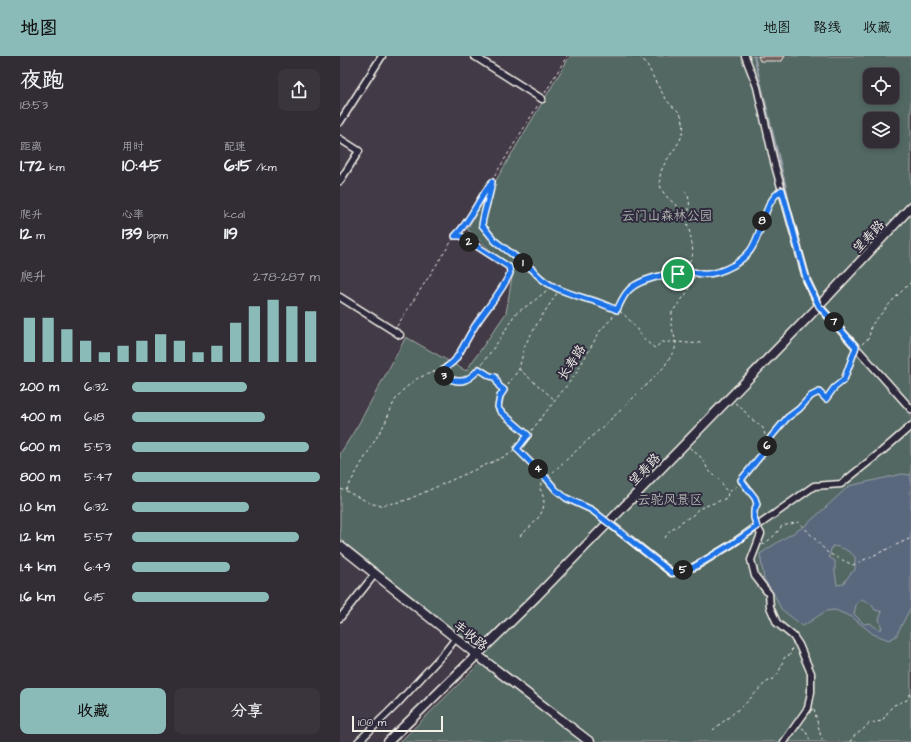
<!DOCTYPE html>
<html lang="zh">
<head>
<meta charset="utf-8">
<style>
  body { margin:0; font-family:"Architects Daughter","LXGW WenKai TC",sans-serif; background:#3a343d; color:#f1f3f6; height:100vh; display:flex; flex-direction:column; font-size:15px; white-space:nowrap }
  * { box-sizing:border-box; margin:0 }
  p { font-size:13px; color:#a8a7ad }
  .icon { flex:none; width:22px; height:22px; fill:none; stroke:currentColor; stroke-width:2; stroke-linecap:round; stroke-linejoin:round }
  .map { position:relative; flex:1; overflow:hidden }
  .details { display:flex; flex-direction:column; background:#322c35; width:340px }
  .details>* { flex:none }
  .tools { position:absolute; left:523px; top:12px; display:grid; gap:8px }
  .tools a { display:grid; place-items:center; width:36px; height:36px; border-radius:8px; background:#322c35; box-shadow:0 2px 6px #0003,0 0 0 1px #4d4850; font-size:20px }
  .scale { position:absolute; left:12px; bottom:10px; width:91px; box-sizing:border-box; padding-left:4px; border:2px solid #f4f1e8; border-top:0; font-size:11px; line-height:14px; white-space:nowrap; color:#f4f1e8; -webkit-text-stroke:3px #2f2a3d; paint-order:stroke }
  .pin { position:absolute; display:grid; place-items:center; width:34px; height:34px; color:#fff; margin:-17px; border:2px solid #fff; border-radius:50%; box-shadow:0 1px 4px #0007 }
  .km { position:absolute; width:20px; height:20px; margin:-10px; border-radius:50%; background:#222; color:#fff; font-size:11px; line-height:20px; text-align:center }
  .round { display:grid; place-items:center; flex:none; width:42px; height:42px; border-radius:8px; background:#3a343d }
  .headline { display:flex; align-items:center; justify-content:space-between; height:68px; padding:0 20px }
  h1 { font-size:22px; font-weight:800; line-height:30px }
  .stats { display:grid; grid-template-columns:repeat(3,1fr); gap:6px; height:68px; padding:4px 20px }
  .stats div { display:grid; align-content:center }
  .stats b { font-size:17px; font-weight:800 }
  .stats small { font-size:11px; font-weight:400 }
  .stats p { font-size:11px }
  .chart { height:112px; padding:8px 20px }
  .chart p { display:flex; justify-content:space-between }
  .chart svg { width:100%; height:72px; margin-top:4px; stroke:#8bbbb9; stroke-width:6 }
  .action { display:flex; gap:8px; margin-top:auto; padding:8px 20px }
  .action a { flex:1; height:46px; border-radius:8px; background:#8bbbb9; color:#111; font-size:16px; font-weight:800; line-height:46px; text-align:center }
  .action a+a { background:#3a343d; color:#f1f3f6 }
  ul { padding:0 20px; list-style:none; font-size:13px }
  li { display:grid; grid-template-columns:64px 48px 1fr; align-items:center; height:30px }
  li i { height:10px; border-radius:5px; background:#8bbbb9 }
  header { display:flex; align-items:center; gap:24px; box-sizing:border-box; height:56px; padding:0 20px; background:#8bbbb9; color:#111 }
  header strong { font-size:19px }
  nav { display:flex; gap:22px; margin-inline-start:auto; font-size:14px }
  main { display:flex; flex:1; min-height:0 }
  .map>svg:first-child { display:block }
</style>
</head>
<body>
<header>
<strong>地图</strong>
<nav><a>地图</a><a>路线</a><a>收藏</a></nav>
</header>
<main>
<section class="details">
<div class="headline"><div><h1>夜跑</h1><p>18:53</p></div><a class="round"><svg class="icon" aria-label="share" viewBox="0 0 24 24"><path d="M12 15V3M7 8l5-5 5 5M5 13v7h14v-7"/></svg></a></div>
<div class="stats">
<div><p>距离</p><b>1.72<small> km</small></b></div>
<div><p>用时</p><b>10:45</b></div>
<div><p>配速</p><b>6:15<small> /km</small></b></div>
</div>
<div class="stats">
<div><p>爬升</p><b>12<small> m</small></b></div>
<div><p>心率</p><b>139<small> bpm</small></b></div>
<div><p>kcal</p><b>119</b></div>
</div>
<div class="chart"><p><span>爬升</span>278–287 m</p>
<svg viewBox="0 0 160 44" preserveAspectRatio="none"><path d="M5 44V17M15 44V17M25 44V24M35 44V31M45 44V38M55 44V34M65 44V31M75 44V27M85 44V31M95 44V38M105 44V34M115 44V20M125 44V10M135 44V6M145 44V10M155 44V13"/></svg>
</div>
<ul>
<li><b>200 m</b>6:32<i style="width:61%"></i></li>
<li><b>400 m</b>6:18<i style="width:71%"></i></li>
<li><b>600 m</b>5:53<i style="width:94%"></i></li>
<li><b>800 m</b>5:47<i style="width:100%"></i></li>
<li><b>1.0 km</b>6:32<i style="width:62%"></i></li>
<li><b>1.2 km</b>5:57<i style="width:89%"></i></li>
<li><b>1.4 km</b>6:49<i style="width:52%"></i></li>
<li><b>1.6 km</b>6:15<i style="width:73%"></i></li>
</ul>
<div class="action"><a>收藏</a><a>分享</a></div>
</section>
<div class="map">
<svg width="571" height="686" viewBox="0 0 571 686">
  <rect width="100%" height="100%" fill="#433a47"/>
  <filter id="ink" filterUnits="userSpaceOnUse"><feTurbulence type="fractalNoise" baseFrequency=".025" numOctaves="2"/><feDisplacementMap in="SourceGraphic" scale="8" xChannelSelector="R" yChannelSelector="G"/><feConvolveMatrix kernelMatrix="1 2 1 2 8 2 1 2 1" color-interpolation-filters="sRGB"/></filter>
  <g filter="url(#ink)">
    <!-- green -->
    <path fill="#536863" stroke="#a4aca6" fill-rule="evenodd" d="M 230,0 L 571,0 L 571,686 L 60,686 L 139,608 L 137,592 L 0,483 L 0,398 L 18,369 L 66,281 L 126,315 L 166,257 L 173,215 L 127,173 ZM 530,19 L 552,19 L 552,41 L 530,41 ZM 530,63 L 552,63 L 552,85 L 530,85 Z"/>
    <!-- water -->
    <path fill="#5a677e" stroke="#989ea8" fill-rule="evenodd" d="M 562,418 L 571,419 L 571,551 L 556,580 L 549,584 L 533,578 L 512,561 L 495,554 L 486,555 L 463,570 L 441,553 L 434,538 L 424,523 L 420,498 L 438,486 L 465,470 L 509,430 ZM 492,490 C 502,491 508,494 515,501 L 515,514 L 510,518 L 503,528 L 497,529 L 495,516 L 495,505 L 489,501 ZM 521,543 L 531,548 L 535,554 L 542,556 L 539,563 L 542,573 L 538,573 L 530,567 L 524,568 L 514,558 L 516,549 Z"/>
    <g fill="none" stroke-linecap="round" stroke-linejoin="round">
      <!-- stream -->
      <path stroke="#989ea8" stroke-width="2" d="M 414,0 L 448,140"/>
    </g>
    <!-- building -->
    <path fill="#73605f" stroke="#f4f1e8" d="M 418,0 L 445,0 L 442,5 L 420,5 Z"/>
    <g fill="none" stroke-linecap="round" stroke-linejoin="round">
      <defs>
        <g id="minor">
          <path d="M 134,0 L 202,43"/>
          <path d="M 405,0 L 417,31 L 434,106 L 467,225 L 479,250 L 571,353"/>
          <path d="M 0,66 L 42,0"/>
          <path d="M 0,83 L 19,95 L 0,125"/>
          <path d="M 0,241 L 60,279"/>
          <path d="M 268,466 L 332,517 L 354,511 L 366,504 L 392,488 L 474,430 L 501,428 L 541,396 L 571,370"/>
          <path d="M 417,471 L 421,478 L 411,504 L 415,520 L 429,538 L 430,551 L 437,567 L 453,580 L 459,589 L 471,617 L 471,636 L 468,652 L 444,686"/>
          <path d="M 0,562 L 35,518"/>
          <path d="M 18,686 L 57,648 L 105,596 L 116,582"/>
        </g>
        <g id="tertiary">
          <path d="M 0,490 L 137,599 L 250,686"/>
          <path d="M 48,686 L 196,541 L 479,250 L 571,151"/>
        </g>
      </defs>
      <!-- minor casing -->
      <use href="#minor" stroke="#f4f1e8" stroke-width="9"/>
      <!-- tertiary casing -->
      <use href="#tertiary" stroke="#f4f1e8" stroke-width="11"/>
      <!-- path -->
      <g stroke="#f4f1e8" stroke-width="1" stroke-dasharray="3 3" stroke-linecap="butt">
        <path d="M 299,0 C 310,8 312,22 320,33 C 323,38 326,44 330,48 C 334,52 341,56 342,62 C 351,88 316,103 320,128 C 322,140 334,146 341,154 C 347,161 355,192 352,201 C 350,207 343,212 338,217"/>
        <path d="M 205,37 L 227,0"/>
        <path d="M 152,126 C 150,141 144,154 142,169 L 155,185 L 193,214 C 214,241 252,238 279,255 C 294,264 300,283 315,292 L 322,286 C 327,287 331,285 335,286 C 345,286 353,289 362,286"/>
        <path d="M 345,135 C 352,144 349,153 347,164"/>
        <path d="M 57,270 L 115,180 L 127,167 L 139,145 L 198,49"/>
        <path d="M 522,288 L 529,282 L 531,270 L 534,266 L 553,244 L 571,226"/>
        <path d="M 140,313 L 150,319 L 155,321 L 159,330 L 163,334"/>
        <path d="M 179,313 L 215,344"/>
        <path d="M 101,317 L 103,313 C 119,309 130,275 139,263 C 150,248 163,234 170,217 L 169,211 C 157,204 128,180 115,180"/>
        <path d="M 395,347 L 402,352 L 410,362 L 423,372 L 425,379 L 430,381"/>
        <path d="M 188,379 L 160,355 L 158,351 L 160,340 L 179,313 L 185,289 L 201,261 L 216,239 L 218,233"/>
        <path d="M 350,392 L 363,403 L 368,414 L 381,425 L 384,432 L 388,436"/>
        <path d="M 177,393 L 216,434 L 226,441 L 252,454 L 263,462"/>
        <path d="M 401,424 C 404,431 417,441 417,448 C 416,455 414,457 415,464"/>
        <path d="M 0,433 L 6,435 L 32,448 L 42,449 L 54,447 L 67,444 L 168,399 L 177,393 L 235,319 L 260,275 L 272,262 L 288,235 L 295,229 L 310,223 L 346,217 L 355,216 L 362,219 L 376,217 L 394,209 L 410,196 L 413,190 L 424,162 L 437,137"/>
        <path d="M 6,434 L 45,367 L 54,346 L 58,340 L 64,333 L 78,322 L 96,315 L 101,319 L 115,325 L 121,326 L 134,319 L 160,283 L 175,258 L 194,245 L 212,230"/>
        <path d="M 180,480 C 194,467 212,454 200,433 L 201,427 L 283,352 L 324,311 L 335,293 L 336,286 L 331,269 L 332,256 L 346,238 L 354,222 L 355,217"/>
        <path d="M 325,482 L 330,474 L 336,472 L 341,466 L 353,459 L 358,453 L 387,442 L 388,436 L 395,432 L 414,408 L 426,391 L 431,381 L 447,362 L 459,353 L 471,340 L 479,336 L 486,343 L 494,332 L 505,324 L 514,297"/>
        <path d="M 423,489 L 435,479 L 442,470 L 459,466 L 488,497 L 513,509 L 571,482"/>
        <path d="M 474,653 L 481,681 L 484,686"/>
        <path d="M 462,672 L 465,674 L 471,686"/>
        <path d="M 373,674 L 406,647 L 425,627 L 433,623 L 439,616 L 444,602 L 451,598 L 452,591"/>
        <path d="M 510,686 C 514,677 523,676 529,667 L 542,665 L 550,653 L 554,649 L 567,644 L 571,636"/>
      </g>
      <!-- minor -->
      <use href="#minor" stroke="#2f2a3d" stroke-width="6"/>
      <!-- tertiary -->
      <use href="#tertiary" stroke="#2f2a3d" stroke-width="8"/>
    </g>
  </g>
  <g fill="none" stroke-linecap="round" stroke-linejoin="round" filter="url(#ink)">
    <defs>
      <path id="route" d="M 152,126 C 150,141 144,154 142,169 L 155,185 L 193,214 C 206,231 228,237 247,243 C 257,245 267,250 277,254 C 280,248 283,240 288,235 C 299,222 337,215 354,216 C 357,217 359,218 362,218 C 373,219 385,214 394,209 C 400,205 406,200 410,195 C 423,178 423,145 442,134 L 467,225 L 479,250 L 516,291 L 504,324 L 494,332 L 486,343 L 479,336 L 471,340 L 459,353 L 447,362 L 431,381 L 422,398 L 401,424 L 415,442 L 417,448 L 414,455 L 414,462 L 417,471 L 392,488 L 354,511 L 332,517 L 252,454 L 226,442 L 216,434 L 206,422 L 177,393 L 188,379 L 160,355 L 158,351 L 160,340 L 164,334 L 159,330 L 155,321 L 150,320 L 139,313 C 126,328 118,328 101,319 C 102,312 110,310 115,304 C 124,291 130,276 139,264 C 150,248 163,234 170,217 L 169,211 L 121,180 L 115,180 C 131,165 138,143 152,126 Z"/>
    </defs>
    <!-- route casing -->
    <use href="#route" stroke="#fff" stroke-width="8"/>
    <!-- route -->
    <use href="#route" stroke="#1a73e8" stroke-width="5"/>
  </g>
  <g text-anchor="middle" stroke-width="4" stroke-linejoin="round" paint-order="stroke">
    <!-- park labels -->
    <g font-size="13" fill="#b4bab3" stroke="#2f2a3d">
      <text x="327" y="164">云门山森林公园</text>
      <text x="330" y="448">云驼风景区</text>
    </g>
    <!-- street labels -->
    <g font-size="13" fill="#f4f1e8" stroke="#2f2a3d">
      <text transform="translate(528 180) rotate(-47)" y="5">望寿路</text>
      <text transform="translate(231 306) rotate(-57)" y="5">长寿路</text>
      <text transform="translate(304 413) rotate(-46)" y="5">望寿路</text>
      <text transform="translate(131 579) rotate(38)" y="5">丰收路</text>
    </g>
  </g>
</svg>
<div class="tools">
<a><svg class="icon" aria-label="locate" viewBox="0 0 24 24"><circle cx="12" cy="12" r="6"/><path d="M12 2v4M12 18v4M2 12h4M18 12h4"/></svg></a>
<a><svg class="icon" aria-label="layers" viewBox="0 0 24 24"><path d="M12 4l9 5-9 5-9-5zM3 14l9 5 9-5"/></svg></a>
</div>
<div class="scale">100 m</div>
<div class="pin" style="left:338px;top:218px;background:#1e9e55"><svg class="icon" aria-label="arrive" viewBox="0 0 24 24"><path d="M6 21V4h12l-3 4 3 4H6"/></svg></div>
<b class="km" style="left:183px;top:207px">1</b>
<b class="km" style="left:129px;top:186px">2</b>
<b class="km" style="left:104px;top:320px">3</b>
<b class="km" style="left:198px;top:413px">4</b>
<b class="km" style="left:343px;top:514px">5</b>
<b class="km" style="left:427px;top:390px">6</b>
<b class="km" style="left:494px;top:266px">7</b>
<b class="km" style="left:422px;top:165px">8</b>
</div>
</main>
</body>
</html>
